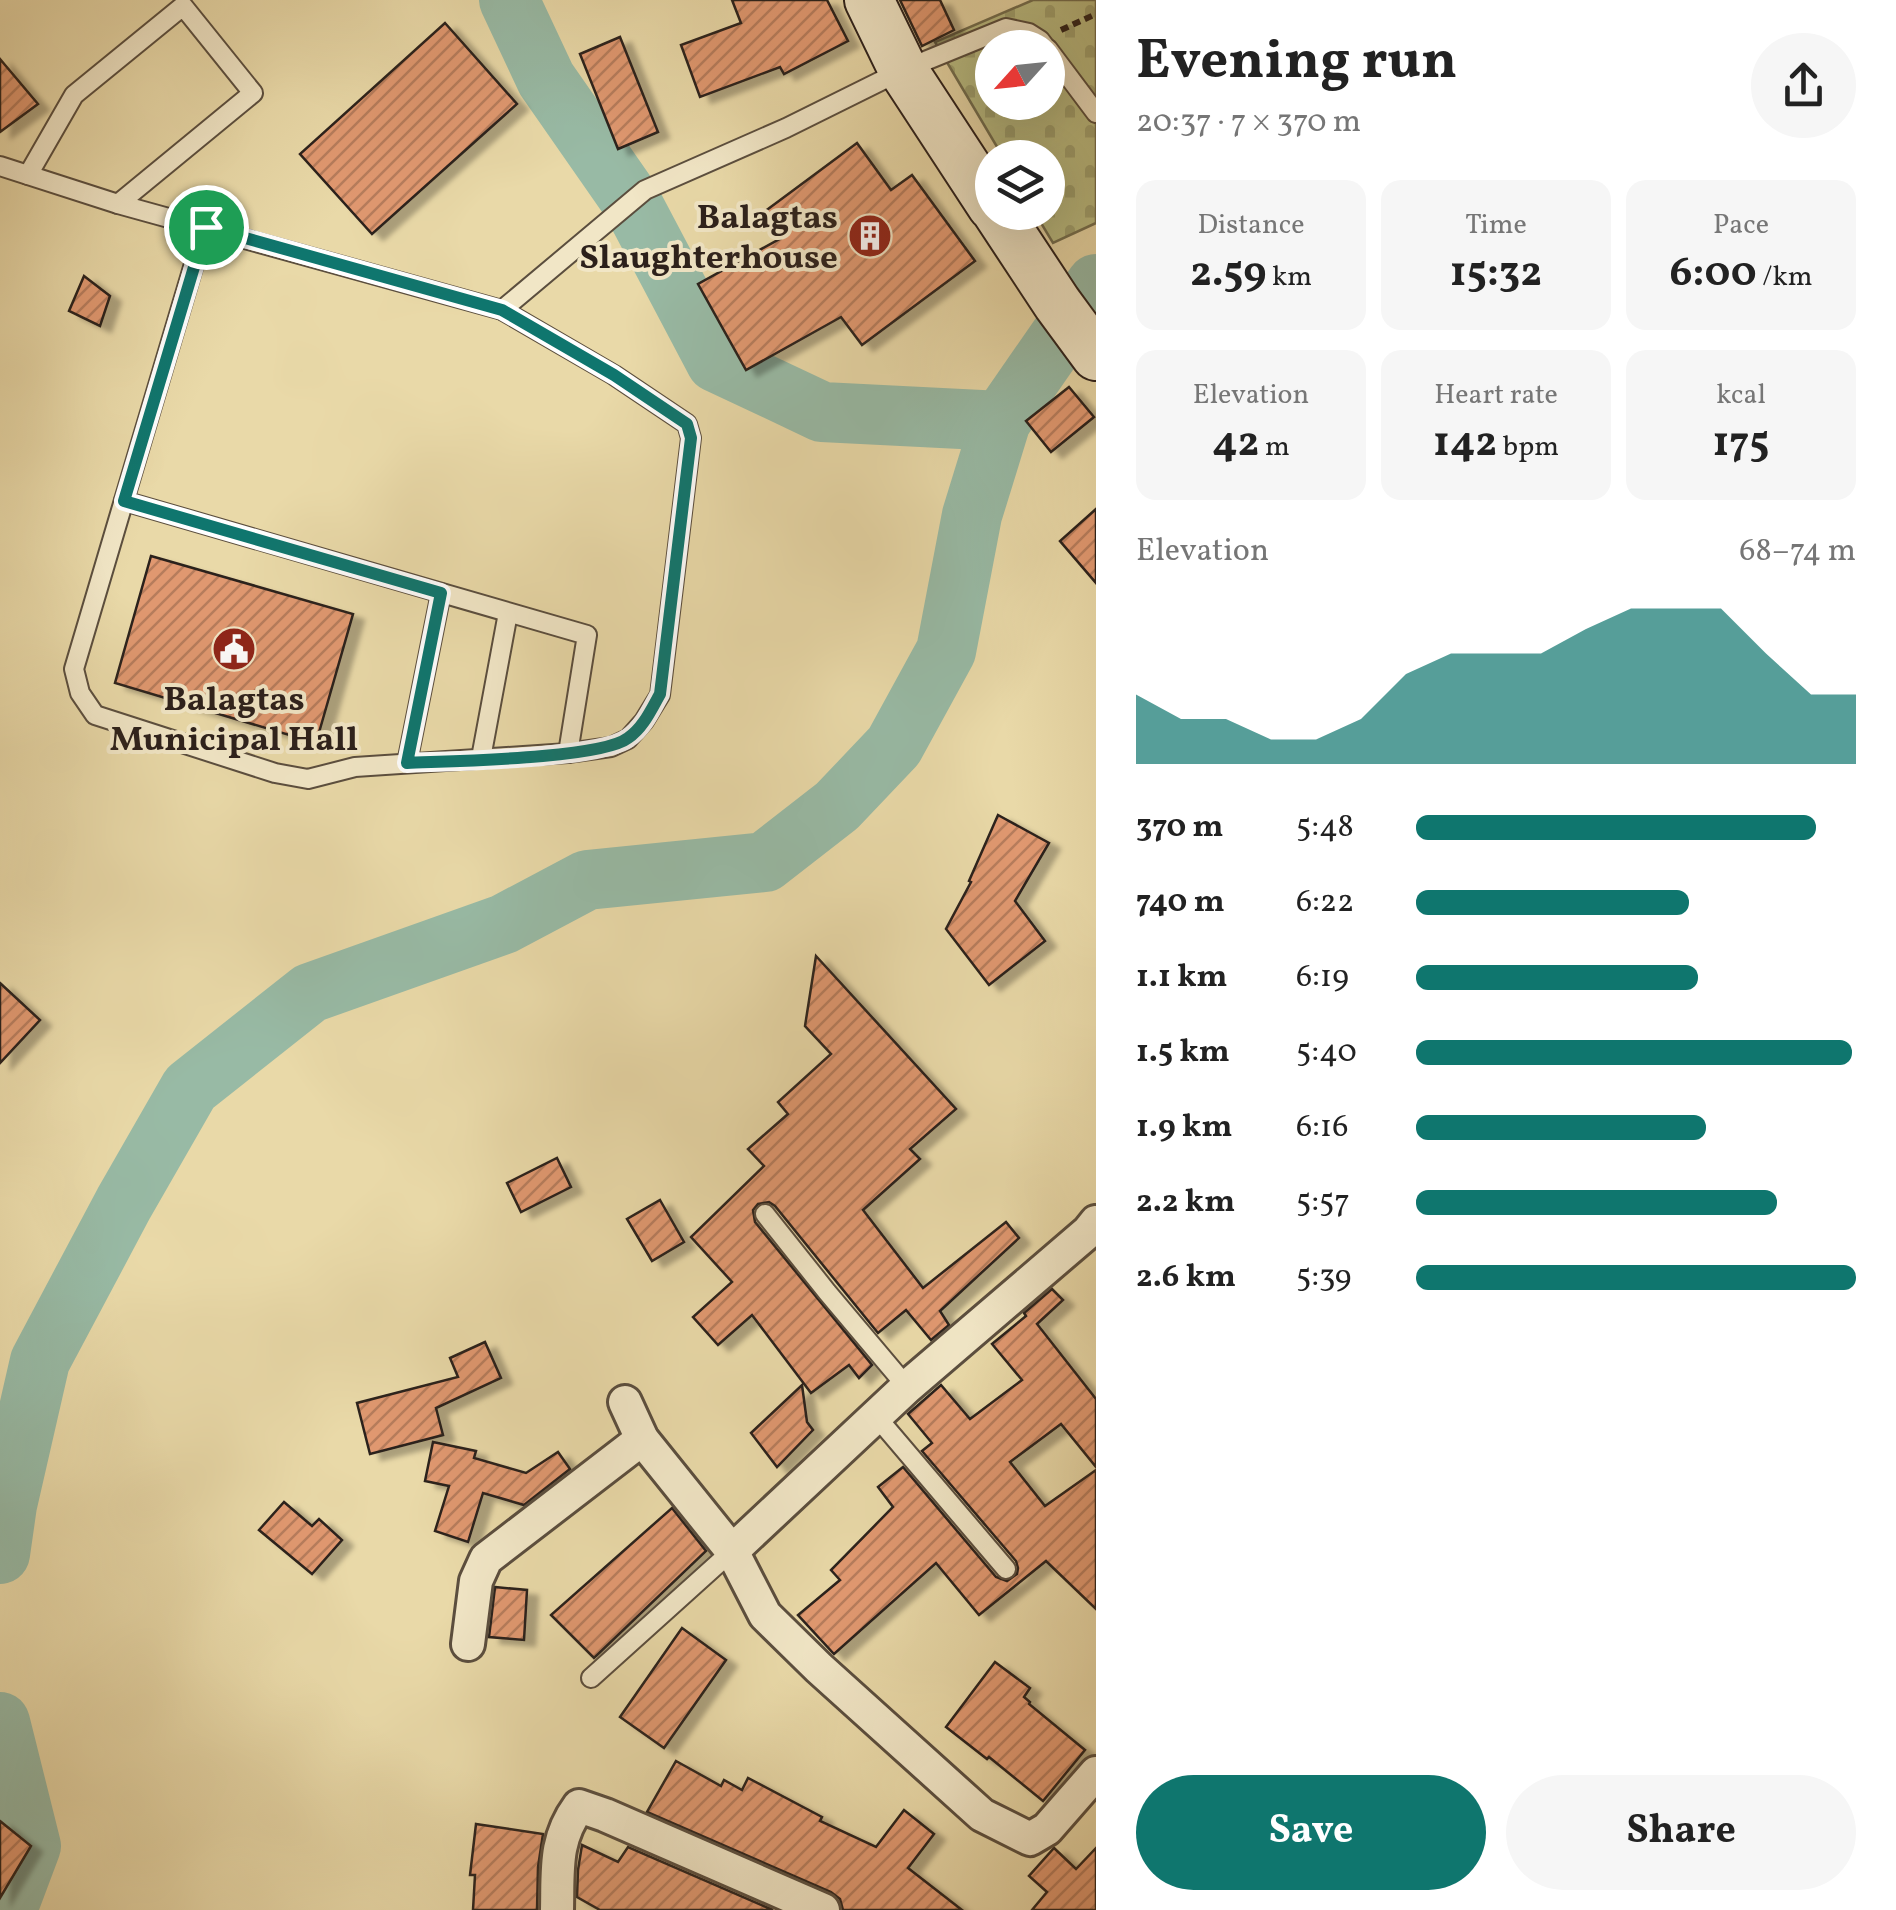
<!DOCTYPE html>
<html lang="en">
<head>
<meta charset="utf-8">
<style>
  body { margin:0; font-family:Vollkorn,serif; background:#f6f6f6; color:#222; height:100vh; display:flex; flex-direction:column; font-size:38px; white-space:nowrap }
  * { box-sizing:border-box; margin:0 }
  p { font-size:32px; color:#767676 }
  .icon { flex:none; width:55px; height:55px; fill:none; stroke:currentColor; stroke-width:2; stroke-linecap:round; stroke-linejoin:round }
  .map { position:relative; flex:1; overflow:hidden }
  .panel { display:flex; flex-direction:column; background:#fff; width:800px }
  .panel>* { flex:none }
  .needle { width:65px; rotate:243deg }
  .controls { position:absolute; left:975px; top:30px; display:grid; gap:20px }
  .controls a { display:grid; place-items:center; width:90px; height:90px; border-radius:50%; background:#fff; box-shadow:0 10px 40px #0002; font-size:50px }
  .pin { position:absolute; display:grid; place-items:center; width:85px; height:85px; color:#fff; margin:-42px; border:5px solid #fff; border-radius:50%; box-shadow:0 2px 10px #0007 }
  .round { display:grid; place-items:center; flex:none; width:105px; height:105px; border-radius:52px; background:#f6f6f6 }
  .head { display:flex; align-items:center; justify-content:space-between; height:170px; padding:0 40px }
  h1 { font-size:55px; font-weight:700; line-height:75px }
  .stats { display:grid; grid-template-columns:repeat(3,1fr); gap:15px; height:170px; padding:10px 40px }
  .stats div { display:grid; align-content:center; border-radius:20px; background:#f6f6f6; text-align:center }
  .stats b { font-size:42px; font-weight:700 }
  .stats small { font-size:28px; font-weight:400 }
  .stats p { font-size:28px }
  .chart { height:280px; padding:20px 40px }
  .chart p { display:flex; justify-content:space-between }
  .chart svg { width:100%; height:180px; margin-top:10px; fill:#0f766e; opacity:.7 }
  .button { display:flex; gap:20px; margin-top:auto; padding:20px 40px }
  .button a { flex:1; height:115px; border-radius:60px; background:#0f766e; color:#fff; font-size:40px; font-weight:700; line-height:115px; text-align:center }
  .button a+a { background:#f6f6f6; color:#222 }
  ul { padding:0 40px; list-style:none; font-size:32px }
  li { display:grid; grid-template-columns:160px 120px 1fr; align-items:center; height:75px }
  li i { height:25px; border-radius:12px; background:#0f766e }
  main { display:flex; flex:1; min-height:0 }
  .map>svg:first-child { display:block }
</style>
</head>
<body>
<main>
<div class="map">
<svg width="1096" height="1910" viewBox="0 0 1096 1910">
  <defs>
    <pattern id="cemetery-stones" width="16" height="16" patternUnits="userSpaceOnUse" patternTransform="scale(2.5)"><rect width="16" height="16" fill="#bbbe84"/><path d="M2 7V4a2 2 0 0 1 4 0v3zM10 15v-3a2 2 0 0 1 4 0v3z" fill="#a1a371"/></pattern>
    <pattern id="building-hatch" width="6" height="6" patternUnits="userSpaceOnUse" patternTransform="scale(2.5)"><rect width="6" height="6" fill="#e09870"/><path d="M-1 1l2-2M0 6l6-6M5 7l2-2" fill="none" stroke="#b67c5b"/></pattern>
    <filter id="shadow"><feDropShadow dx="11" dy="6" stdDeviation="2.5" flood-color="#0004"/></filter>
  </defs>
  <rect width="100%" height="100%" fill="#e9d9a8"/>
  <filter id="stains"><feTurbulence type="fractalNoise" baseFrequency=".002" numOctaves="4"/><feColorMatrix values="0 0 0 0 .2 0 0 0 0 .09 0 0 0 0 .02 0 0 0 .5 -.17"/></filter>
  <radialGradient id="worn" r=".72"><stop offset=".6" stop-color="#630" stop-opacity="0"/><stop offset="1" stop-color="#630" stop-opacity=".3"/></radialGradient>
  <!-- cemetery -->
  <path fill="url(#cemetery-stones)" stroke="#746f50" stroke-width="2.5" fill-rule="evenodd" d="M 1033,0 L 1096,0 L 1096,223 L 1053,243 L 1035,213 L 1048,212 L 1048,158 L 1003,157 L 935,42 ZM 992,48 L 1048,48 L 1048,102 L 992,102 Z"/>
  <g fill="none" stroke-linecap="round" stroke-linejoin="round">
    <!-- river -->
    <g stroke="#98baa5" stroke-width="60">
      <path d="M 509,0 L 546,79 L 631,201 L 716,362 L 822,412 L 1001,421"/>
      <path d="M 0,1554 L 7,1505 L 40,1361 L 124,1203 L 190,1088 L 310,993 L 504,924 L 587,880 L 765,862 L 837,806 L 894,746 L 946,651 L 972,515 L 1001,421 L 1096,284"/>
      <path d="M 0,1722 L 31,1846 L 7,1910"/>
    </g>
  </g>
  <!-- building -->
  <g fill="url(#building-hatch)" stroke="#2c201b" stroke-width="2.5" filter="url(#shadow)">
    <path d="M 732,0 L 827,0 L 848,41 L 784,74 L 780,67 L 700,97 L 681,45 L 741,23 Z"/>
    <path d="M 900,0 L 940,0 L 954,30 L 922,46 Z"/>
    <path d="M 445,23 L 517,104 L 372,234 L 300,154 Z"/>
    <path d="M 620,37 L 658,132 L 618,149 L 580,54 Z"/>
    <path d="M 0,59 L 38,104 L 0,132 Z"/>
    <path d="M 857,143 L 891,190 L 912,175 L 975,261 L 862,345 L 841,317 L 746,370 L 698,284 L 783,237 L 764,212 Z"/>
    <path d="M 84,276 L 110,296 L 100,326 L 69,311 Z"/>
    <path d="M 1069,387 L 1094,417 L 1051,452 L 1026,421 Z"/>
    <path d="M 1096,509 L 1096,583 L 1060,541 Z"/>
    <path d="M 151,556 L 353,614 L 316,743 L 115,683 Z"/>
    <path d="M 998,815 L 1049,843 L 1015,901 L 1045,941 L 989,985 L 946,929 L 971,882 L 969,881 Z"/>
    <path d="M 816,956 L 956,1109 L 910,1149 L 920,1159 L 863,1210 L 923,1288 L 1006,1222 L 1019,1238 L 940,1311 L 949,1325 L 931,1340 L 906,1310 L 878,1333 L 775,1206 L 769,1202 L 758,1204 L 753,1210 L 755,1222 L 872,1365 L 859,1378 L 849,1365 L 811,1393 L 752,1315 L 718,1345 L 693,1317 L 732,1282 L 691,1237 L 764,1166 L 748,1149 L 788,1114 L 778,1102 L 831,1054 L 805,1026 Z"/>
    <path d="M 0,983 L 40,1020 L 0,1063 Z"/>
    <path d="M 557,1158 L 571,1187 L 521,1212 L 507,1183 Z"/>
    <path d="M 660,1200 L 684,1242 L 652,1261 L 627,1219 Z"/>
    <path d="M 1052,1289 L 1063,1300 L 1037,1324 L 1096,1399 L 1096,1467 L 1061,1424 L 1010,1462 L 1045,1506 L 1096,1470 L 1096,1609 L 1046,1561 L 979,1615 L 936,1563 L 834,1654 L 798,1615 L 840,1580 L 831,1570 L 893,1507 L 878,1487 L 903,1467 L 996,1577 L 1007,1581 L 1017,1574 L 1018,1568 L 1016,1561 L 922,1451 L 932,1443 L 908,1414 L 941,1385 L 970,1419 L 1022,1380 L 992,1344 L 1026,1316 L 1024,1313 Z"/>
    <path d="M 485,1342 L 501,1378 L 436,1408 L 443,1435 L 370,1454 L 357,1403 L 458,1377 L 450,1358 Z"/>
    <path d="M 802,1385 L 807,1422 L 813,1430 L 777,1467 L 751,1433 Z"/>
    <path d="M 433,1442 L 476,1451 L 474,1458 L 526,1473 L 558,1452 L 570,1469 L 524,1505 L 483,1493 L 468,1542 L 435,1531 L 449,1486 L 425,1481 Z"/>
    <path d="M 284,1502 L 312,1526 L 319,1519 L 342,1540 L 312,1574 L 259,1530 Z"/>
    <path d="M 672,1508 L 706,1551 L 594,1658 L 551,1615 Z"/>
    <path d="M 495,1587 L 527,1590 L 524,1640 L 489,1637 Z"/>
    <path d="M 682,1628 L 726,1660 L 664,1748 L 620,1717 Z"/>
    <path d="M 995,1662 L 1030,1688 L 1024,1697 L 1030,1702 L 1029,1704 L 1085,1750 L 1043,1801 L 989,1757 L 987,1759 L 946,1727 Z"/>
    <path d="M 676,1761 L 721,1786 L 724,1780 L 742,1790 L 748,1778 L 822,1817 L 820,1821 L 876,1847 L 904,1810 L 934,1834 L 908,1868 L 962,1910 L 843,1910 L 840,1899 L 831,1892 L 647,1812 Z"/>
    <path d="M 0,1821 L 31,1846 L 0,1898 Z"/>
    <path d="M 476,1824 L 543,1834 L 538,1867 L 537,1910 L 473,1910 L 475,1875 L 470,1875 Z"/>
    <path d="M 582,1845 L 618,1862 L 628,1847 L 773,1910 L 600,1910 L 577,1897 L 578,1870 Z"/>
    <path d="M 1054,1848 L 1076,1869 L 1096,1848 L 1096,1910 L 1032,1910 L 1047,1892 L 1029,1876 Z"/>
  </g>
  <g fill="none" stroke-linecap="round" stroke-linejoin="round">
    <defs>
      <g id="lane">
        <path d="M 1048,49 L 1096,113"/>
        <path d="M 0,166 L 118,204 L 502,310 L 614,375 L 687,424 L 691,438 L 660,695 L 644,721 L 628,739 L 611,747 L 568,753 L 355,767 L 308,779 L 275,773 L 95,715 L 80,693 L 74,669 L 205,227"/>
        <path d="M 28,175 L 74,95 L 183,6 L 253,93 L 118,204"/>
        <path d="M 502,310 L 645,190 L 786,128 L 903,70 L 1006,28 L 1029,33 L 1040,40 L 1046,48"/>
        <path d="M 124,501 L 587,635 L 568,753"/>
        <path d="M 481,758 L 508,613"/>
        <path d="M 407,763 L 441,593"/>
        <path d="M 765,1214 L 827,1292 L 907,1387"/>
        <path d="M 875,1415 L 1006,1569"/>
        <path d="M 591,1678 L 732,1551"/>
      </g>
      <g id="street">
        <path d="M 625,1402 L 642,1439 L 732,1551 L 765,1615 L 819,1668 L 982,1815 L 1030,1839 L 1047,1829 L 1096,1773"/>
        <path d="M 732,1551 L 907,1387 L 1088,1232 L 1096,1222"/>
        <path d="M 468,1644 L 476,1581 L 486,1559 L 642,1439"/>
        <path d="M 557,1910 C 558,1870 554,1840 579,1806 L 605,1815 L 823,1910"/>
      </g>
      <g id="secondary">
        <path d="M 869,0 L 903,70 L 992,206"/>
        <path d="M 997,212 L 1057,303 L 1096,356"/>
      </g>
    </defs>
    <!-- lane casing -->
    <use href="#lane" stroke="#5b4e3e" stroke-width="22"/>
    <!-- street casing -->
    <use href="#street" stroke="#5b4e3e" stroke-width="38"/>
    <!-- secondary casing -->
    <use href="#secondary" stroke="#2c201b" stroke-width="52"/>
    <!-- path -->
    <path stroke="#2c201b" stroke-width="6" stroke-dasharray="8 5" stroke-linecap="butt" d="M 1061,30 L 1096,14"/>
    <!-- lane -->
    <use href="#lane" stroke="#f1e6c6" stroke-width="18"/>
    <!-- street -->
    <use href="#street" stroke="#f1e6c6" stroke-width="32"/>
    <!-- secondary -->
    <use href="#secondary" stroke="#f1e6c6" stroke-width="48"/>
  </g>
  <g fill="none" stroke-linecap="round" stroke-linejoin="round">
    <defs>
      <path id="route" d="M 206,227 L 502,310 L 614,375 L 687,424 L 691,438 L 660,694 C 651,710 643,728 628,738 C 601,759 448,761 407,763 L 441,593 L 124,501 Z"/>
    </defs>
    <!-- route casing -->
    <use href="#route" stroke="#fff" stroke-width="20"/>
    <!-- route -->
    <use href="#route" stroke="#0f766e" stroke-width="12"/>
  </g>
  <!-- icons -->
  <defs>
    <symbol id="building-disc" viewBox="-11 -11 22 22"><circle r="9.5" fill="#8f2418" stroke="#f1e6c6"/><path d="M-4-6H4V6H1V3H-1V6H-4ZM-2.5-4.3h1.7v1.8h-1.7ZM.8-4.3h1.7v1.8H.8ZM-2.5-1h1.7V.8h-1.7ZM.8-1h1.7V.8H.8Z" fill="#fff"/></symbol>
    <symbol id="civic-disc" viewBox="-11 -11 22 22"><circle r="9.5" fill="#8f2418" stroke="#f1e6c6"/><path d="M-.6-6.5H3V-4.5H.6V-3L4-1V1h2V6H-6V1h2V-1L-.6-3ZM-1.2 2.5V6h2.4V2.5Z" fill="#fff"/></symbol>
  </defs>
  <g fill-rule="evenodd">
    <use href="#building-disc" x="845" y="211" width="50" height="50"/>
    <use href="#civic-disc" x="209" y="624" width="50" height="50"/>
  </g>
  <g text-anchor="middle" stroke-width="8" stroke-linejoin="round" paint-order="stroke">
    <!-- poi labels -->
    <g font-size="35" font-weight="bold" fill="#2c201b" stroke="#f1e6c6" text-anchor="end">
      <text x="838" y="228">Balagtas<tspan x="838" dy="40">Slaughterhouse</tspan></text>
      <text x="234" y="710" text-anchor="middle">Balagtas<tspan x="234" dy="40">Municipal Hall</tspan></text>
    </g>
  </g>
  <rect width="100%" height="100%" filter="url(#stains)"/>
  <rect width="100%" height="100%" fill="url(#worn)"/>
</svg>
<div class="controls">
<a><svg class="needle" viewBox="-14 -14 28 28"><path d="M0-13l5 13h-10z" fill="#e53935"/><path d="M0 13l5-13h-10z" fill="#767676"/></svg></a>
<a><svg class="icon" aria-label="layers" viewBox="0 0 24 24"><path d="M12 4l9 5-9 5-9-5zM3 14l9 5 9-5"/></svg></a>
</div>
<div class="pin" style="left:206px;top:227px;background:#1e9e55"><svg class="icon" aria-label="arrive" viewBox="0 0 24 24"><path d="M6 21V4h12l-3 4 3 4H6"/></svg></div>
</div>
<section class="panel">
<div class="head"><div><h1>Evening run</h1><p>20:37 · 7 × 370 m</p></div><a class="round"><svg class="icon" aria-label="share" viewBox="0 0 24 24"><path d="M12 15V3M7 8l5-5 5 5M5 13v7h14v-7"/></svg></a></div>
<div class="stats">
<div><p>Distance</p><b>2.59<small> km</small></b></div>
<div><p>Time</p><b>15:32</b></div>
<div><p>Pace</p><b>6:00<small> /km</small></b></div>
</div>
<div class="stats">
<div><p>Elevation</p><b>42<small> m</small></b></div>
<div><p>Heart rate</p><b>142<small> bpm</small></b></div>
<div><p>kcal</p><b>175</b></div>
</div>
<div class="chart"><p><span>Elevation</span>68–74 m</p>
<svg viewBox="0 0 160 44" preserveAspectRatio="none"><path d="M0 44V27L10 33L20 33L30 38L40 38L50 33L60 22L70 17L80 17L90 17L100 11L110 6L120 6L130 6L140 17L150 27L160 27V44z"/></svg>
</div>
<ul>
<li><b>370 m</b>5:48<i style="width:91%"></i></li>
<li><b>740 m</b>6:22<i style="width:62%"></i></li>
<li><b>1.1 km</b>6:19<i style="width:64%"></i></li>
<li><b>1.5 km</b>5:40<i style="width:99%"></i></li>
<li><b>1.9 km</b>6:16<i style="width:66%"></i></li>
<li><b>2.2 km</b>5:57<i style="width:82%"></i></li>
<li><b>2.6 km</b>5:39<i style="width:100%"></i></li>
</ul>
<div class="button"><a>Save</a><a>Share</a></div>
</section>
</main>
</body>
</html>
